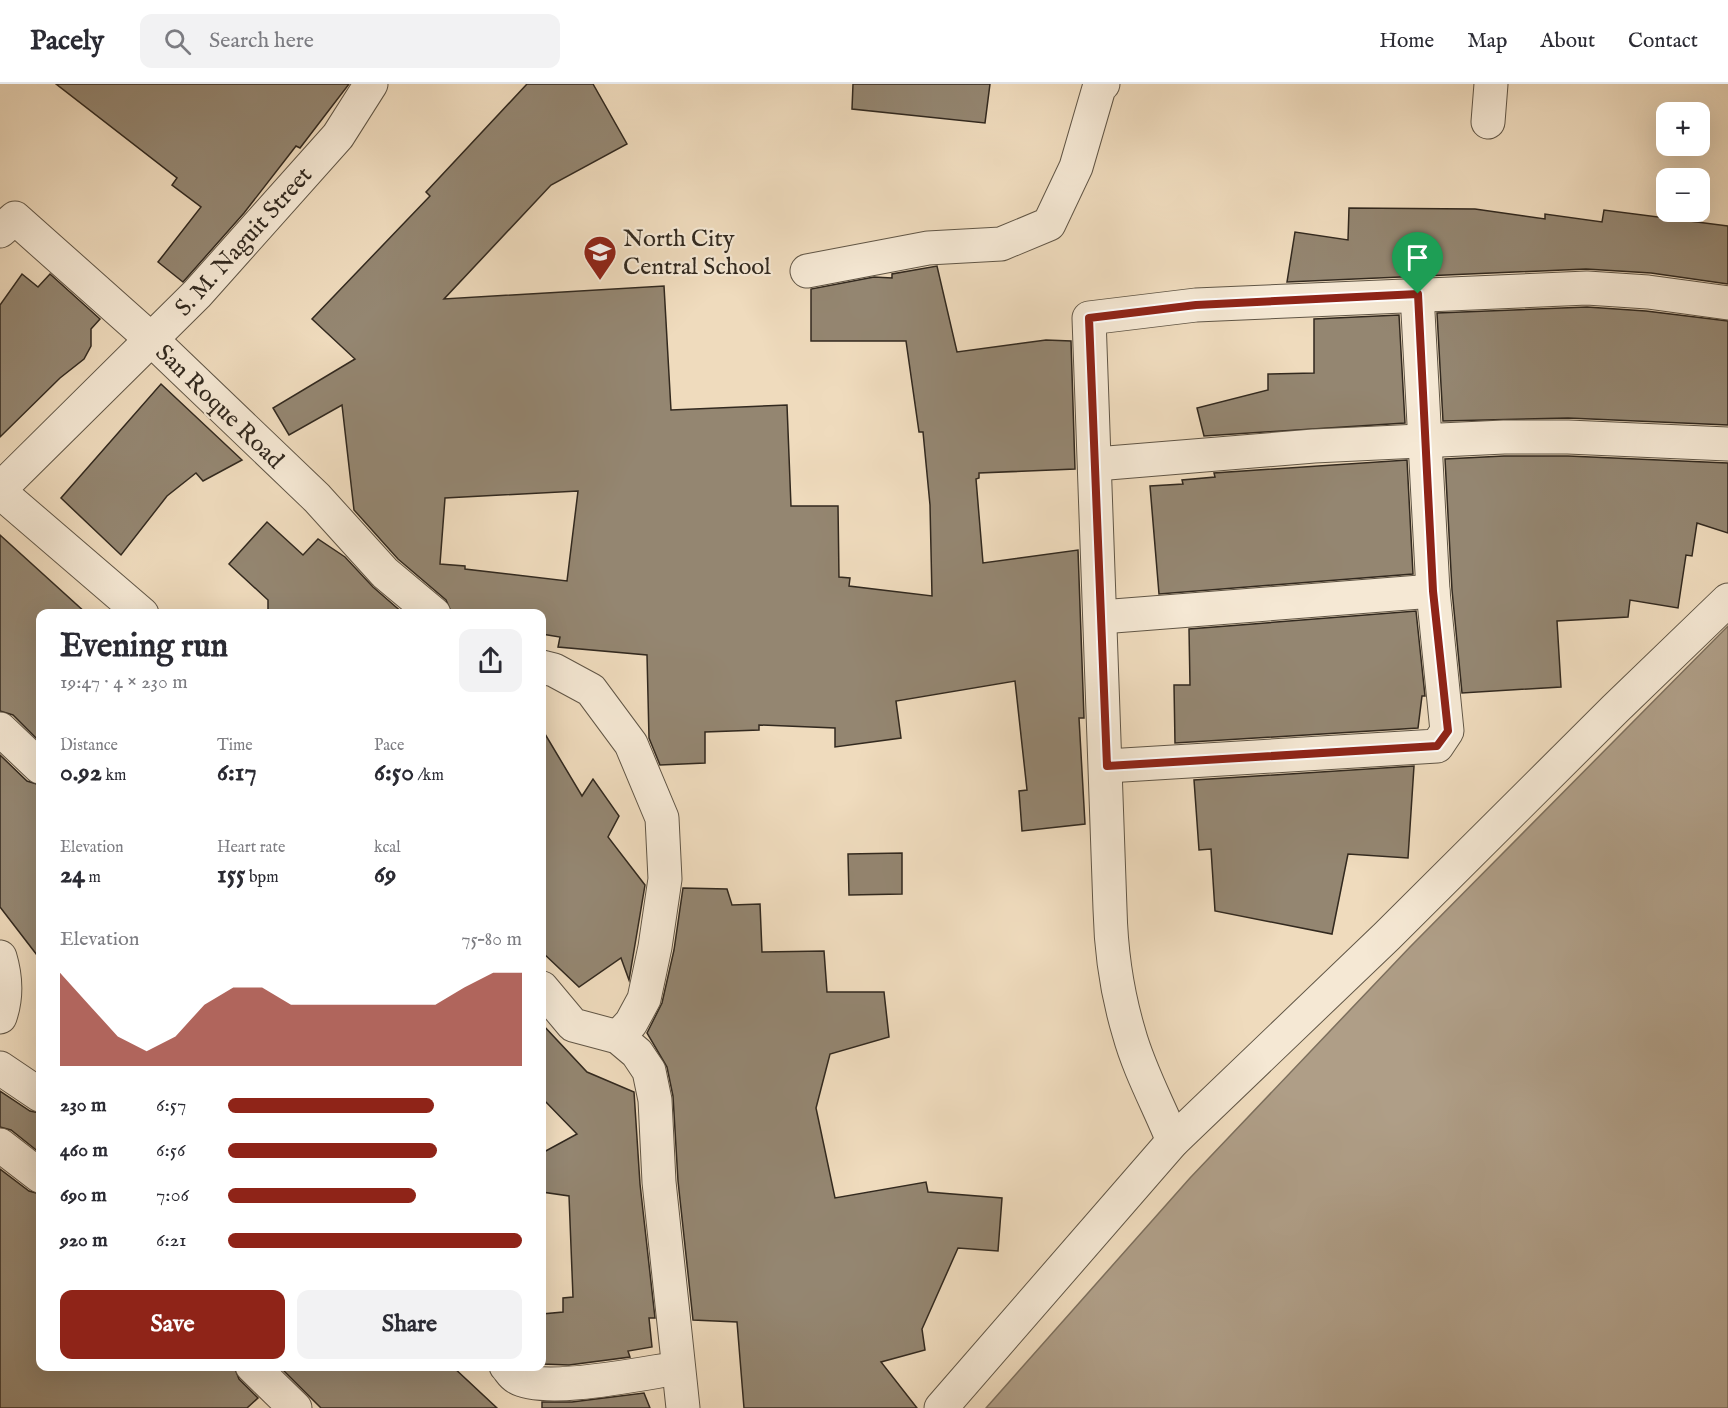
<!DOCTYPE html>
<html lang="en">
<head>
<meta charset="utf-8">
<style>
  body { margin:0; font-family:"IM FELL English",serif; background:#f2f2f3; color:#2b2b33; height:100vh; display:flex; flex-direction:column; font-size:22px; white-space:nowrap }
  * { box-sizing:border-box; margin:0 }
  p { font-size:20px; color:#7c7c81 }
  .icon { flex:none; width:33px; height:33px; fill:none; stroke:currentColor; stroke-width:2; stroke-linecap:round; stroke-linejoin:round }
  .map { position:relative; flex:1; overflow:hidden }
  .panel { position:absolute; left:36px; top:525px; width:510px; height:762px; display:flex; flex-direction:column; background:#fff; border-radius:12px; box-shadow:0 6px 24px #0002 }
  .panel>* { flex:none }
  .controls { position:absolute; left:1656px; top:18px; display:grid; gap:12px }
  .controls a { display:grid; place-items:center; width:54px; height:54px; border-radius:12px; background:#fff; box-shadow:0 6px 24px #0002; font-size:30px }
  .pin { position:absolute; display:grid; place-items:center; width:51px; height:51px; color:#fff; margin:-62px -26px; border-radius:50% 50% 50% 0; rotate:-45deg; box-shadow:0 0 6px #0007 }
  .pin .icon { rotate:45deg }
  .round { display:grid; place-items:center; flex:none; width:63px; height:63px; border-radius:12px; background:#f2f2f3 }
  .headline { display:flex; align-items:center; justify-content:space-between; height:102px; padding:0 24px }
  h1 { font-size:33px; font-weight:800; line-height:45px }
  .figures { display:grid; grid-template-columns:repeat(3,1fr); gap:9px; height:102px; padding:6px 24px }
  .figures div { display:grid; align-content:center }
  .figures b { font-size:26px; font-weight:800 }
  .figures small { font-size:16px; font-weight:400 }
  .figures p { font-size:16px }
  .chart { height:168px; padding:12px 24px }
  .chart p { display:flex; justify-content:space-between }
  .chart svg { width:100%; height:108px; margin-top:6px; fill:#8f2418; opacity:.7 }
  .button { display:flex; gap:12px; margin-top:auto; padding:12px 24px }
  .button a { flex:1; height:69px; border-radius:12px; background:#8f2418; color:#fff; font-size:24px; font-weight:800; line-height:69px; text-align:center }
  .button a+a { background:#f2f2f3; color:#2b2b33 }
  ul { padding:0 24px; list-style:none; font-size:20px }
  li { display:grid; grid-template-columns:96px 72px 1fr; align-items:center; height:45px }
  li i { height:15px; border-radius:8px; background:#8f2418 }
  header { display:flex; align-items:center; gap:36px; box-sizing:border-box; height:84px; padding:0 30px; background:#fff; border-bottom:2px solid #e1e1e2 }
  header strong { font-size:28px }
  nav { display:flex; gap:33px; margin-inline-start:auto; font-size:21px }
  .search { width:420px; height:54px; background:#f2f2f3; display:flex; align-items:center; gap:15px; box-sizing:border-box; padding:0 21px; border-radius:12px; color:#7c7c81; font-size:22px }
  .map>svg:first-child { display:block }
</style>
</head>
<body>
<header>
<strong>Pacely</strong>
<div class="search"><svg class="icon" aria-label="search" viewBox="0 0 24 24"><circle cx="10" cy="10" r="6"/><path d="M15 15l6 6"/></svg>Search here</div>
<nav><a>Home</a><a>Map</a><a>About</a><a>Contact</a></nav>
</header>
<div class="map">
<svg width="1728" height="1324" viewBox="0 0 1728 1324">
  <rect width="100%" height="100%" fill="#efdbbd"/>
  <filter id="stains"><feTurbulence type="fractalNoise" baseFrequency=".00333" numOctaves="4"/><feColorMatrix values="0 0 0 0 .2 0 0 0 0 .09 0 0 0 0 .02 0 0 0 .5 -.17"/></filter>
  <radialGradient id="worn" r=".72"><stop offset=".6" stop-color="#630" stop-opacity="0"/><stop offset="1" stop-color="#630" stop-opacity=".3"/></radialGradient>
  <!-- water -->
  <path fill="#af9e87" stroke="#7d6f5d" stroke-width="1.5" d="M 1728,542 L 1728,1324 L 986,1324 L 1190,1094 L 1410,863 Z"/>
  <!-- building -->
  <g fill="#948671" stroke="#32291f" stroke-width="1.5" fill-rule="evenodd">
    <path d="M 56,0 L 349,0 L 300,64 L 296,62 L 244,129 L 183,198 L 158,178 L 201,123 L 172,101 L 177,94 Z"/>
    <path d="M 527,0 L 593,0 L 627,60 L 551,101 L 444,215 L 664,202 L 671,326 L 787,321 L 791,422 L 838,422 L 839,493 L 850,494 L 849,502 L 932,512 L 930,421 L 923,348 L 919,348 L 906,257 L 811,257 L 811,205 L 874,193 L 892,194 L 892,190 L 937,182 L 957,268 L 1046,256 L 1071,257 L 1075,385 L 979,389 L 979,394 L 976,395 L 983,479 L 1078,466 L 1084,634 L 1079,634 L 1085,740 L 1022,747 L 1019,707 L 1027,706 L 1015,597 L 896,617 L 901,654 L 835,663 L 835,644 L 759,641 L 759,646 L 705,648 L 705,679 L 660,681 L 649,654 L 647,571 L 558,563 L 560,553 L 542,550 L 542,530 L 452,530 L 446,516 L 398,475 L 354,426 L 342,321 L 289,351 L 273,324 L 355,275 L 312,235 L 430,112 L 426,108 ZM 578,407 L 567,497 L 465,485 L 465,482 L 440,480 L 445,414 Z"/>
    <path d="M 853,0 L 990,0 L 985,39 L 852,25 Z"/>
    <path d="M 1349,124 L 1475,125 L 1545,135 L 1545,130 L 1602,138 L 1604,126 L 1728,142 L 1728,200 L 1651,189 L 1586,185 L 1287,198 L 1295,148 L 1348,156 Z"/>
    <path d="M 22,190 L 38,203 L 50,190 L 100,235 L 91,245 L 91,262 L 84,275 L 60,294 L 0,353 L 0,221 Z"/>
    <path d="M 1587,223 L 1646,227 L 1728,237 L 1728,341 L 1568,334 L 1443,337 L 1437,229 Z"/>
    <path d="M 1399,231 L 1405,339 L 1204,352 L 1197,324 L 1268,306 L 1268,290 L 1314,289 L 1314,235 Z"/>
    <path d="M 161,300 L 242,376 L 203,397 L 196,389 L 167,412 L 121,471 L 61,414 Z"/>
    <path d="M 1504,372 L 1568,372 L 1728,379 L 1728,449 L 1697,439 L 1692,472 L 1686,471 L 1678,524 L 1630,516 L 1628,533 L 1557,537 L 1561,603 L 1462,609 L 1452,506 L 1445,375 Z"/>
    <path d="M 1407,376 L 1413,490 L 1159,510 L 1150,402 L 1183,400 L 1182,396 L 1215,393 L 1214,389 Z"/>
    <path d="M 267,438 L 303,471 L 318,455 L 345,473 L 373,503 L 404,530 L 268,530 L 268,516 L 229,480 Z"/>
    <path d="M 0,451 L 87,530 L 40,530 L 40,658 L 13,631 L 0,627 Z"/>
    <path d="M 1416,527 L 1425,612 L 1422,612 L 1418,644 L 1175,659 L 1174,601 L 1190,601 L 1189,545 Z"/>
    <path d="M 542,645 L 582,712 L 593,695 L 619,732 L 608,753 L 645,801 L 629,896 L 621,874 L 579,903 L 542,868 Z"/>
    <path d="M 0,671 L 27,697 L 40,701 L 40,875 L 0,823 Z"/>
    <path d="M 1414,682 L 1408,774 L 1348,770 L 1332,850 L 1215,827 L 1211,765 L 1199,766 L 1194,696 Z"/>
    <path d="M 902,769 L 902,810 L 849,811 L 848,770 Z"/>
    <path d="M 683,804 L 727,805 L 732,821 L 760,820 L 762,868 L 824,867 L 827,908 L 884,908 L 889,953 L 830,970 L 816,1024 L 835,1114 L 926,1098 L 928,1108 L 1002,1114 L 998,1167 L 958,1164 L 922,1245 L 925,1266 L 881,1278 L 917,1324 L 744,1324 L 737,1238 L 693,1236 L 678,1097 L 673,1012 L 667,983 L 647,949 L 662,919 L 674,866 Z"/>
    <path d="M 542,940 L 587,988 L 634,1008 L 640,1100 L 655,1234 L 649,1234 L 652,1263 L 628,1267 L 630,1273 L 569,1281 L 542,1280 L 542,1230 L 563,1228 L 563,1214 L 573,1213 L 569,1112 L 542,1108 L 542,1069 L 577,1050 L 542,1014 Z"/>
    <path d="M 0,1007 L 30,1027 L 40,1029 L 40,1069 L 11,1046 L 0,1043 Z"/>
    <path d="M 0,1085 L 29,1107 L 40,1110 L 40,1282 L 234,1282 L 239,1295 L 258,1314 L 247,1324 L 0,1324 Z"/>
    <path d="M 279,1282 L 452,1282 L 497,1324 L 321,1324 Z"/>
    <path d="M 644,1309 L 650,1324 L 542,1324 L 542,1318 L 572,1318 Z"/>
  </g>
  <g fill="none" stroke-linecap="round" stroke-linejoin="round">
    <defs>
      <g id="street">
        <path d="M 1488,38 L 1491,0"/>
        <path d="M 0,147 L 15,134 L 152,256 L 317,414 L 385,489 L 434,530"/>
        <path d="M 807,187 L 928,164 L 1001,160 L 1049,140 L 1076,83 L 1099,4 L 1103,0"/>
        <path d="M 1096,380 L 1314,362 L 1504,353 L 1568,353 L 1728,360"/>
        <path d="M 0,405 L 197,210 L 338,52 L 371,0"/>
        <path d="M 0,408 L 142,530"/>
        <path d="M 1101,533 L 1433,507"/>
        <path d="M 542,583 L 554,586 L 591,606 L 631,660 L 662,734 L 665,795 L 655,863 L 644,915 L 631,939 L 618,953"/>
        <path d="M 0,645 L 40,683"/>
        <path d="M 1107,682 L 1437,662 L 1447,647 L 1433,507 L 1417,210"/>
        <path d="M 0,873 C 6,893 7,913 0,933"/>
        <path d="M 542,904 L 573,941 L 618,953 L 637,969 L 649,987 L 655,1016 L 659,1098 L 683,1324"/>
        <path d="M 0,984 L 40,1011"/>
        <path d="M 1173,1057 C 1159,1022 1139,986 1129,949 C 1117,909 1111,867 1110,825 L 1089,234 L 1196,221 L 1587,204 L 1648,208 L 1728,219"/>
        <path d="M 0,1061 L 40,1092"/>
        <path d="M 252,1282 L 295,1324"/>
        <path d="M 506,1282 C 509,1285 512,1291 516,1293 C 543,1311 644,1289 678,1284"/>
        <path d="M 941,1324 L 1173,1057 L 1387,852 L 1615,625 L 1728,516"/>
      </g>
    </defs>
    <!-- street casing -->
    <use href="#street" stroke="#615646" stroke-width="35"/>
    <!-- street -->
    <use href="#street" stroke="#f5e8d4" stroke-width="33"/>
  </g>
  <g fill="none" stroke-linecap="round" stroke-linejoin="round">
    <defs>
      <path id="route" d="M 1418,210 L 1433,507 L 1448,647 L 1437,662 L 1107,682 L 1089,234 L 1196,221 Z"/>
    </defs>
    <!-- route casing -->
    <use href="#route" stroke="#fff" stroke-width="12"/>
    <!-- route -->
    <use href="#route" stroke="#8f2418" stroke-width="8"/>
  </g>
  <!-- icons -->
  <defs>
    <symbol id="school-pin" viewBox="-11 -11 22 30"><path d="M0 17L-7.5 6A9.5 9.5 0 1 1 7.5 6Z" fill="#8f2418" stroke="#f5e8d4"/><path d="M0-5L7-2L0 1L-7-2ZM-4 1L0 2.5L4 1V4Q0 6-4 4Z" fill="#fff"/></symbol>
  </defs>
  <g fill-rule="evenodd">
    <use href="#school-pin" x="581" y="149" width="38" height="52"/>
  </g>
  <g text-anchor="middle" stroke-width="4.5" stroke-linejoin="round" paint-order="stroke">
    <!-- poi labels -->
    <g font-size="24" fill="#32291f" stroke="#f5e8d4" text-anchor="start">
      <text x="623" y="162">North City<tspan x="623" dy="28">Central School</tspan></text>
    </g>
    <!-- street labels -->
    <g font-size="24" fill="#32291f" stroke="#f5e8d4">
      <text transform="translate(243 157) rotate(-48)" y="8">S. M. Naguit Street</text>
      <text transform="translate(220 322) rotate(44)" y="8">San Roque Road</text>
    </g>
  </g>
  <rect width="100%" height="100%" filter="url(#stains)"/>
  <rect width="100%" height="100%" fill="url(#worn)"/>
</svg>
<div class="controls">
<a>+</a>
<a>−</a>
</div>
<div class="pin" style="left:1418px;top:210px;background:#1e9e55"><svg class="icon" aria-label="arrive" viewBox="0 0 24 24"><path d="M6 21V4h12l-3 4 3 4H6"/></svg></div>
<section class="panel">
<div class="headline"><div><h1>Evening run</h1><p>19:47 · 4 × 230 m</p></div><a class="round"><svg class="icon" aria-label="share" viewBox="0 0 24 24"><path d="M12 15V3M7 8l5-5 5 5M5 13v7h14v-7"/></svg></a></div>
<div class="figures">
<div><p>Distance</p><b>0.92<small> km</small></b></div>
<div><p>Time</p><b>6:17</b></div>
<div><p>Pace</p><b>6:50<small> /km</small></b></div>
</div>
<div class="figures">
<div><p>Elevation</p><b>24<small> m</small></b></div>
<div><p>Heart rate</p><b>155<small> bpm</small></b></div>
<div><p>kcal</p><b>69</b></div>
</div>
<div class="chart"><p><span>Elevation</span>75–80 m</p>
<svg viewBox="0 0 160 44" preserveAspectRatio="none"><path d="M0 44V6L10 19L20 32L30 38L40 32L50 19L60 12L70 12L80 19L90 19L100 19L110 19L120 19L130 19L140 12L150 6L160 6V44z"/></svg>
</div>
<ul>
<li><b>230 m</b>6:57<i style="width:70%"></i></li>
<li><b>460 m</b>6:56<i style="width:71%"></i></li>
<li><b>690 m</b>7:06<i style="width:64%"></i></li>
<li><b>920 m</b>6:21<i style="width:100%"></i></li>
</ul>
<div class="button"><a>Save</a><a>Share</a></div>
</section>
</div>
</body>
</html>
